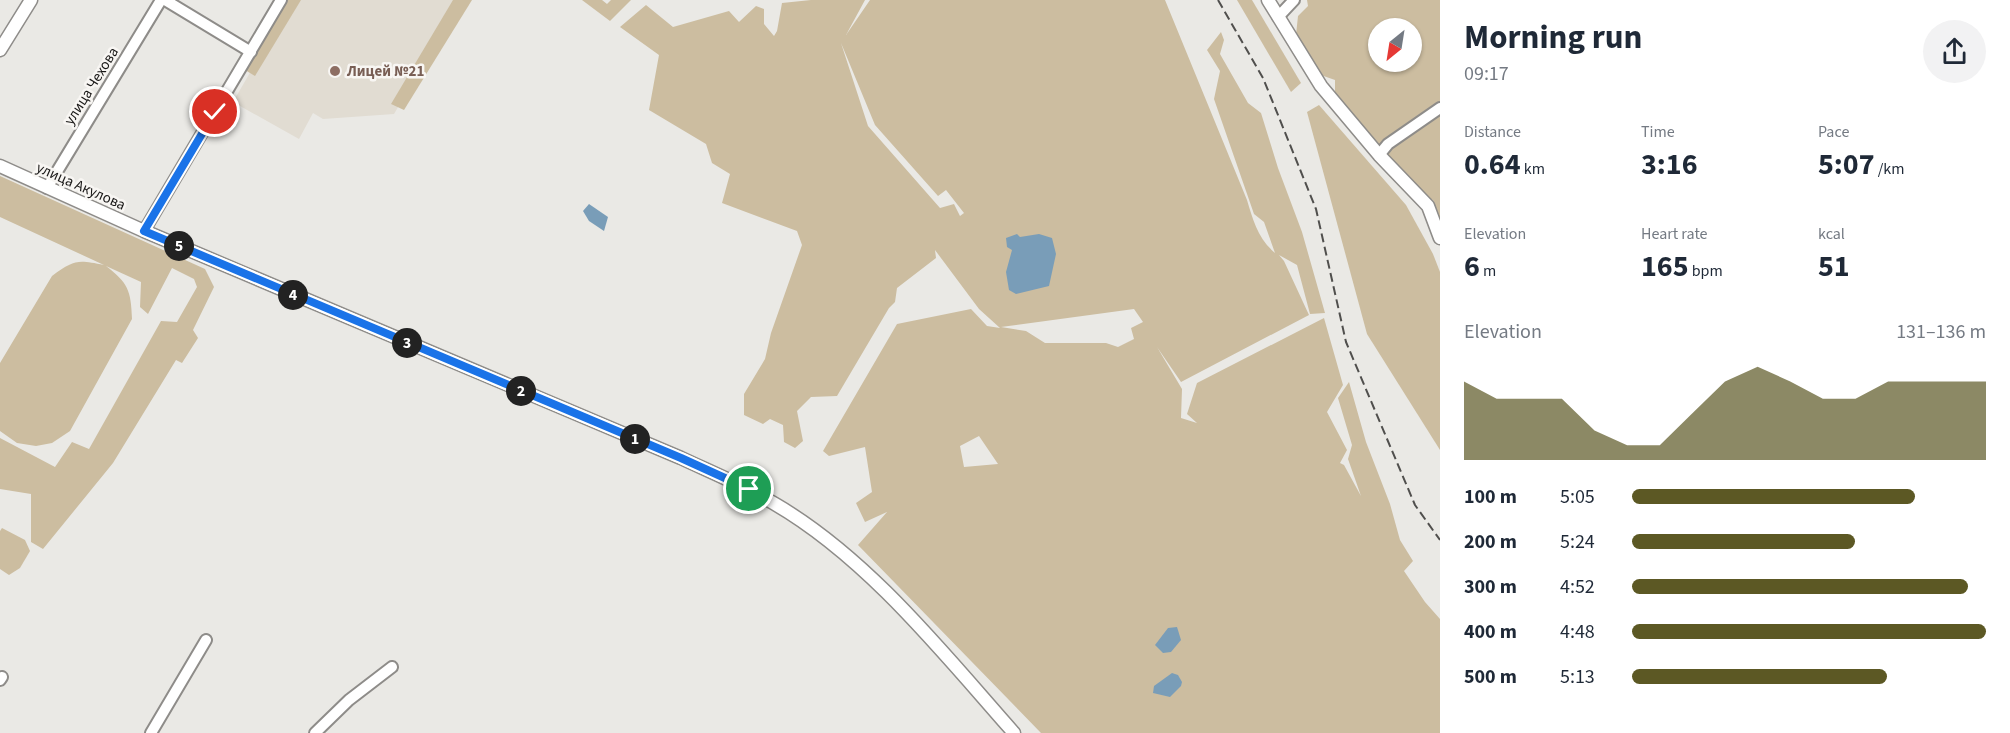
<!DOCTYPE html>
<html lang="en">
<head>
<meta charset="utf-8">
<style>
  body { margin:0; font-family:"Source Sans 3",sans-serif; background:#f2f2f3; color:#1f2937; height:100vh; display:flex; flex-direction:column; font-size:22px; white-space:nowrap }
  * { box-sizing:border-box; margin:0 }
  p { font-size:20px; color:#747a83 }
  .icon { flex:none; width:33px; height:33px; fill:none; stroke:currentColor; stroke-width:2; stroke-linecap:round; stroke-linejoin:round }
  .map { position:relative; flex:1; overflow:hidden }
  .details { display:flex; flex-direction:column; background:#fff; width:570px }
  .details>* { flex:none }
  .needle { width:39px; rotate:210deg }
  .tools { position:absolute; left:1368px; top:18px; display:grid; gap:12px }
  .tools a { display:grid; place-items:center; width:54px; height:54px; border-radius:50%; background:#fff; box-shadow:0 2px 4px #0004; font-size:30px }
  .pin { position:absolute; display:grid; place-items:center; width:51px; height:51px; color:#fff; margin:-26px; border:3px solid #fff; border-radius:50%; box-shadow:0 2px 6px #0007 }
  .km { position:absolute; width:30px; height:30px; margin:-15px; border-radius:50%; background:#222; color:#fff; font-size:16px; line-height:30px; text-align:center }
  .round { display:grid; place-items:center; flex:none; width:63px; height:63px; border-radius:32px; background:#f2f2f3 }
  .head { display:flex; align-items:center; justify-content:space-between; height:102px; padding:0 24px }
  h1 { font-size:33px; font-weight:700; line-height:45px }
  .figures { display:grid; grid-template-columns:repeat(3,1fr); gap:9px; height:102px; padding:6px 24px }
  .figures div { display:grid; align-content:center }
  .figures b { font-size:30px; font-weight:700 }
  .figures small { font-size:16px; font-weight:400 }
  .figures p { font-size:16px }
  .chart { height:168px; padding:12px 24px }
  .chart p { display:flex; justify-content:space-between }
  .chart svg { width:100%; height:108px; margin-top:6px; fill:#5c5824; opacity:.7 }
  ul { padding:0 24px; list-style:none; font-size:20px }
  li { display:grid; grid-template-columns:96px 72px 1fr; align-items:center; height:45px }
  li i { height:15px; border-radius:8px; background:#5c5824 }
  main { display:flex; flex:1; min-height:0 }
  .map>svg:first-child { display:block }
</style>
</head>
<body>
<main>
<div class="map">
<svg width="1440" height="733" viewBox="0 0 1440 733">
  <rect width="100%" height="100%" fill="#eae9e5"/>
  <!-- built -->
  <path fill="#e1dcd2" d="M 292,0 L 461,0 L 394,114 L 323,119 L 313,113 L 299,139 L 233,102 Z"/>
  <!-- green -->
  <g fill="#ccbda0" fill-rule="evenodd">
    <path d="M 285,0 L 301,0 L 255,76 L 245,70 Z"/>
    <path d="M 453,0 L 472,0 L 404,110 L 391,104 Z"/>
    <path d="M 582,0 L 602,0 L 607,4 L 611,0 L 631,0 L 610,21 Z"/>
    <path d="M 811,0 L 865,0 L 846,35 L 870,0 L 1165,0 L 1247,200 C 1253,220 1258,239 1275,253 L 1264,222 L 1254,214 L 1214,99 L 1220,71 L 1207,50 L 1221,32 L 1224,40 L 1220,54 L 1248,103 L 1261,113 L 1278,168 L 1302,232 L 1325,313 L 1310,314 L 1297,265 L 1279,255 L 1284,261 L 1309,315 L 1181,382 L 1157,347 L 1182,389 L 1181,418 L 1197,423 L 1187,414 L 1197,383 L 1324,318 L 1343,385 L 1327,412 L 1347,450 L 1340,463 L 1344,465 L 1361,496 L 1348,459 L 1352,445 L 1338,398 L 1349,382 L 1366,442 L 1390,504 L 1400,540 L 1413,561 L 1404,571 L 1425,602 L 1440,619 L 1440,733 L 1041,733 L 858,545 L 887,512 L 865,522 L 856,503 L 872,492 L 865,447 L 829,456 L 823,451 L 897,324 L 971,309 L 987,326 L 1000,328 L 979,309 L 935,250 L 936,258 L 897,288 L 895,302 L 889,308 L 837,396 L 811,397 L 797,411 L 803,441 L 795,448 L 784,442 L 783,425 L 770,419 L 763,424 L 744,415 L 744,394 L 765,359 L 771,333 L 802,245 L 797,231 L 722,203 L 730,174 L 712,163 L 706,144 L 649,110 L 659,55 L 620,27 L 646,5 L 673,27 L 729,11 L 739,22 L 756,6 L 764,9 L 764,24 L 774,36 L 777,31 L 782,3 ZM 841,43 L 875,125 L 938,196 L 946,190 L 964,213 L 960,216 L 954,204 L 940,208 L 868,126 ZM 1134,309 L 1143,322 L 1131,328 L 1134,339 L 1118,347 L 1106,343 L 1045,343 L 1026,331 L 1001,327 ZM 979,436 L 998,464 L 964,467 L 960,446 Z"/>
    <path d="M 1237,0 L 1252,0 L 1301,83 L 1291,92 Z"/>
    <path d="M 1307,0 L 1440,0 L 1440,104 L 1377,148 L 1335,99 L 1335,80 L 1315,73 L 1296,35 L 1298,16 L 1308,6 ZM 1378,28 L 1412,28 L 1412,62 L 1378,62 Z"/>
    <path d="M 1319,105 L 1406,205 L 1433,254 L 1440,272 L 1440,450 L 1367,334 L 1307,112 Z"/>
    <path d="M 1440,112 L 1440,220 L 1433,200 L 1414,193 L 1382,155 Z"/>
    <path d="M 0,176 L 205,269 L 214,287 L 193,330 L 198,338 L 182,363 L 176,360 L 113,463 L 43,549 L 31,542 L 31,494 L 0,489 L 0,438 L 55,467 L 72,442 L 89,449 L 161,321 L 177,322 L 197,287 L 194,279 L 172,268 L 148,314 L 140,307 L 141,282 L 106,266 C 128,283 131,290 132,319 L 70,431 L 52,443 L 36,446 L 17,443 L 0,431 L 0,363 L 52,276 C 75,259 78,260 104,265 L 0,217 Z"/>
    <path d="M 2,528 L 25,540 L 30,551 L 20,568 L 9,575 L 0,569 L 0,531 Z"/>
  </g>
  <!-- water -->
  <g fill="#799db8">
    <path d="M 589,204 L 608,217 L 604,231 L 589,221 L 583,211 Z"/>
    <path d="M 1017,234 L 1020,237 L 1039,234 L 1052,238 L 1056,254 L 1049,286 L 1016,294 L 1009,290 L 1006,272 L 1012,250 L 1007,247 L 1006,238 Z"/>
    <path d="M 1177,627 L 1181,640 L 1171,652 L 1163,653 L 1155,645 L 1168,628 Z"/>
    <path d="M 1172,673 L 1178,675 L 1182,682 L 1181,686 L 1170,697 L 1153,693 L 1154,686 Z"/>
  </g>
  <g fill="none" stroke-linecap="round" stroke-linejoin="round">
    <defs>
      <g id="minor">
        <path d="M 165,0 L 251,52"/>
        <path d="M 1278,17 L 1294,0"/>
        <path d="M 1379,155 L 1388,144 L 1440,108"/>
        <path d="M 47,188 L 161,0"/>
        <path d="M 144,231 L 281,0"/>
        <path d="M 0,680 L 2,677"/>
        <path d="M 151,733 L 206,640"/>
        <path d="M 315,733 L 349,700 L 392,667"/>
      </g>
      <g id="major">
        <path d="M 1268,0 L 1321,86 L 1379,155 L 1428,206 L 1440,238"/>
        <path d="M 0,50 L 31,0"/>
        <path d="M 0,166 L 144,231 L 681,458 C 713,473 745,486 775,504 C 868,558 944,654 1014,733"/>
      </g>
    </defs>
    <!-- minor casing -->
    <use href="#minor" stroke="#8e8c89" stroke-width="14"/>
    <!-- major casing -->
    <use href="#major" stroke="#8e8c89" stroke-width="15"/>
    <!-- minor -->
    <use href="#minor" stroke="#fff" stroke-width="10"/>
    <!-- major -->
    <use href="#major" stroke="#fff" stroke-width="12"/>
    <!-- rail -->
    <path stroke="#504f4d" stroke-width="2" stroke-dasharray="9 4.5" stroke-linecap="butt" d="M 1218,0 L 1263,78 L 1316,209 L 1346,342 L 1415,505 L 1440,540"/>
  </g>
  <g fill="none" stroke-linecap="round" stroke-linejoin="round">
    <defs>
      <path id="route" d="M 215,112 L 144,231 L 681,458 L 749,489"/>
    </defs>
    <!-- route casing -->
    <use href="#route" stroke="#fff" stroke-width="12"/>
    <!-- route -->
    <use href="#route" stroke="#1a73e8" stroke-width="8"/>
  </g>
  <!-- markers -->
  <circle fill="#8d6e63" stroke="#f8f6f3" stroke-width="2" cx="335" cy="71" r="6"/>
  <g text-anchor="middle" stroke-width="5" stroke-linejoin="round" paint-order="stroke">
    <!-- education labels -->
    <g font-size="15" font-weight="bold" fill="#785e54" stroke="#f8f6f3" text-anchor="start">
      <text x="347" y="76">Лицей №21</text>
    </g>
    <!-- street labels -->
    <g font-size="15" fill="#181716" stroke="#f8f6f3">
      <text transform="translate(91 86) rotate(-58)" y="5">улица Чехова</text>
      <text transform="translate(81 186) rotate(24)" y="5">улица Акулова</text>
    </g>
  </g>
</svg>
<div class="tools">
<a><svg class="needle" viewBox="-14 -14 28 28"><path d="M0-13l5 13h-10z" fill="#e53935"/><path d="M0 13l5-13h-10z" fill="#747a83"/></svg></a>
</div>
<div class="pin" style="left:749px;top:489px;background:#1e9e55"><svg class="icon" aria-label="arrive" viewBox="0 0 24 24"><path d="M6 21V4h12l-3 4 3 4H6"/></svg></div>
<div class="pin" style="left:215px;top:112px;background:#d93025"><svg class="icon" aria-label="check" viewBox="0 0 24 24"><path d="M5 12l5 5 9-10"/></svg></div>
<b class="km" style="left:635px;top:439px">1</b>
<b class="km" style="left:521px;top:391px">2</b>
<b class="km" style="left:407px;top:343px">3</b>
<b class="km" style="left:293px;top:295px">4</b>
<b class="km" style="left:179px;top:246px">5</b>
</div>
<section class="details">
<div class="head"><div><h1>Morning run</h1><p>09:17</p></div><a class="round"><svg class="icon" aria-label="share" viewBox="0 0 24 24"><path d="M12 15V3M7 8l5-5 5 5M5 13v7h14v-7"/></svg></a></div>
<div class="figures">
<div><p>Distance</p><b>0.64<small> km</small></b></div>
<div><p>Time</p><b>3:16</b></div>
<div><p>Pace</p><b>5:07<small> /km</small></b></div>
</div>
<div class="figures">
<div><p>Elevation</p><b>6<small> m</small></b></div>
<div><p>Heart rate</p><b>165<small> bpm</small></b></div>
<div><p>kcal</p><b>51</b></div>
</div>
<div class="chart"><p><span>Elevation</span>131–136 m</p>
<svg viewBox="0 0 160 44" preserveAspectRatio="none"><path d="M0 44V12L10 19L20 19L30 19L40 32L50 38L60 38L70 25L80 12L90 6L100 12L110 19L120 19L130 12L140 12L150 12L160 12V44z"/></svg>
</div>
<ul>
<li><b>100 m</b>5:05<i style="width:80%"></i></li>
<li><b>200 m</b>5:24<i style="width:63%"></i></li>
<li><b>300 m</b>4:52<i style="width:95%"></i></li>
<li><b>400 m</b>4:48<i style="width:100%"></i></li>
<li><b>500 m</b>5:13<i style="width:72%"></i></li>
</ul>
</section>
</main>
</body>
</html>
